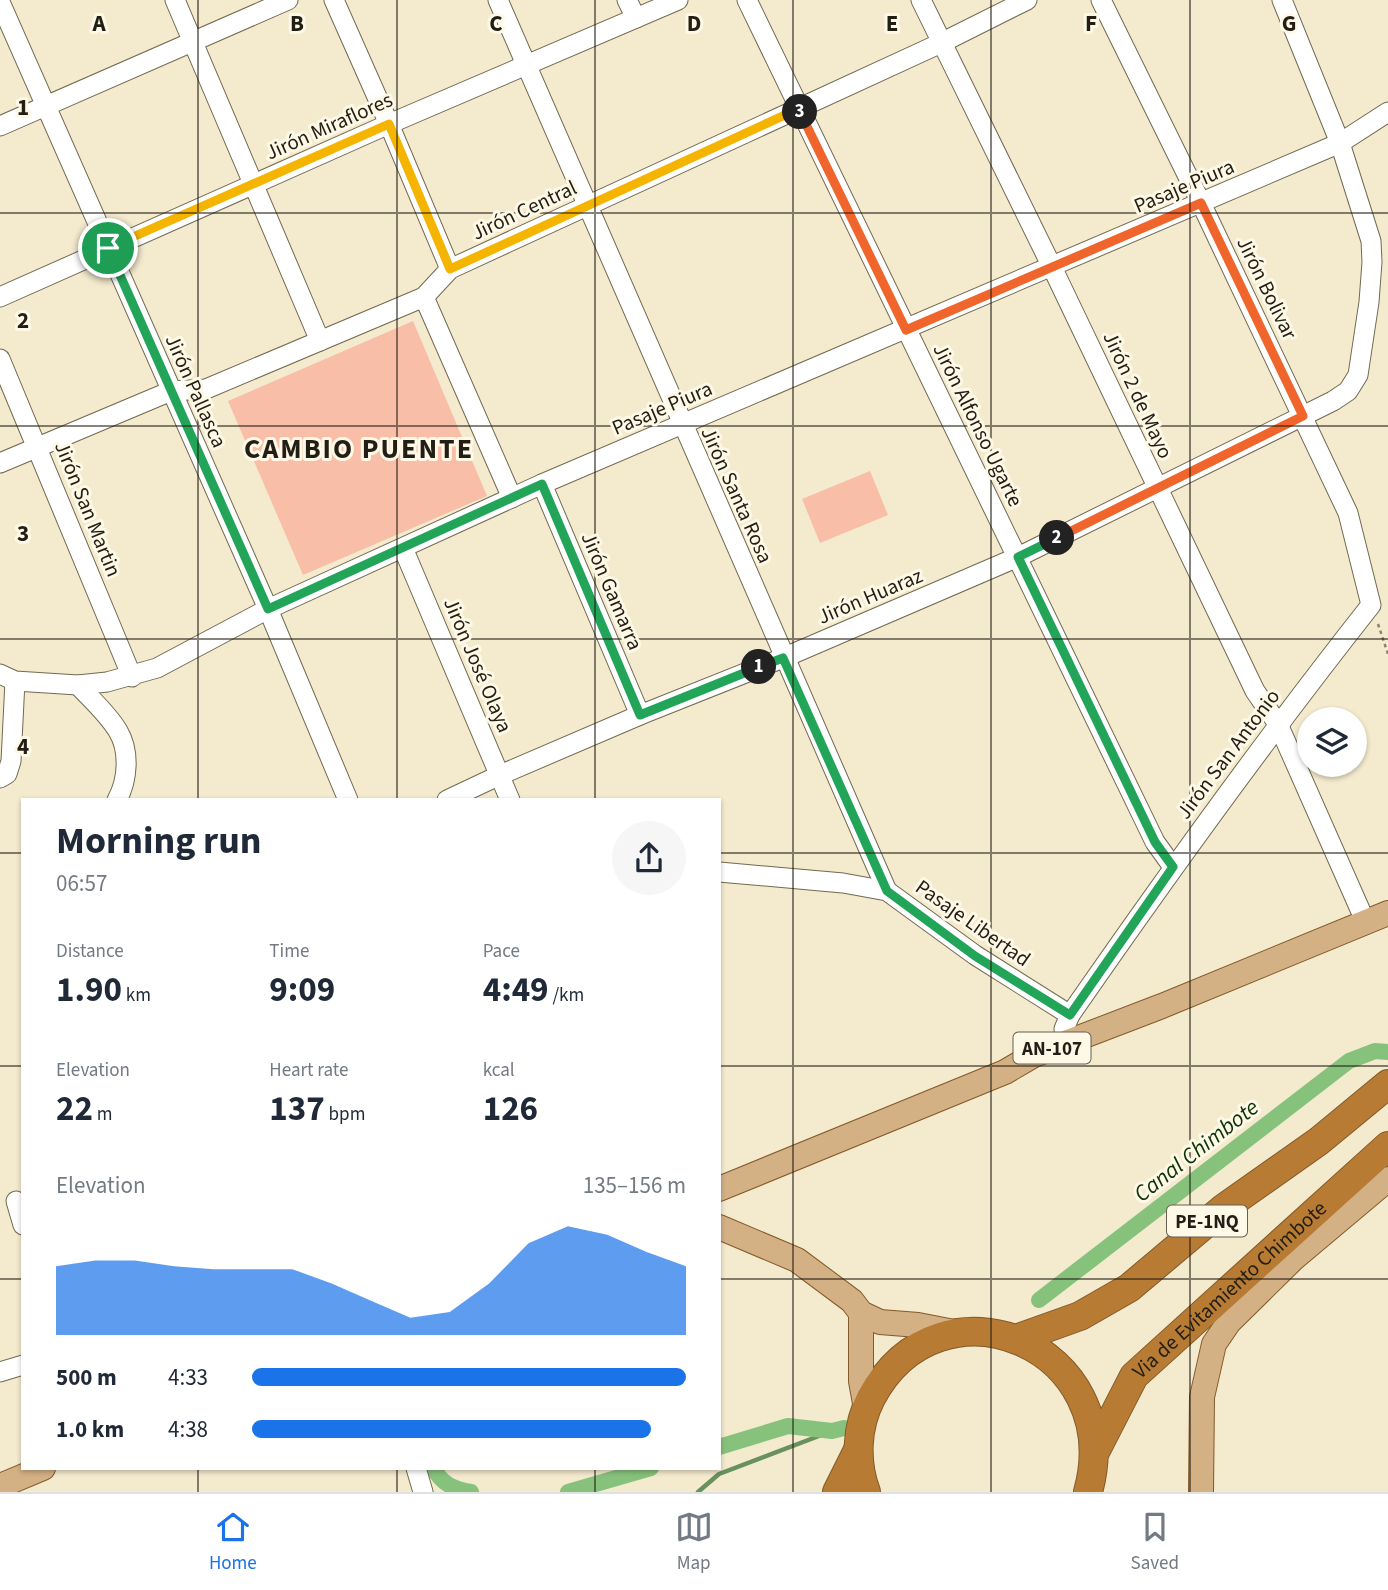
<!DOCTYPE html>
<html lang="en">
<head>
<meta charset="utf-8">
<style>
  body { margin:0; font-family:"Source Sans 3",sans-serif; background:#f6f6f7; color:#1f2937; height:100vh; display:flex; flex-direction:column; font-size:26px; white-space:nowrap }
  * { box-sizing:border-box; margin:0 }
  p { font-size:23px; color:#747a83 }
  .icon { flex:none; width:38px; height:38px; fill:none; stroke:currentColor; stroke-width:2; stroke-linecap:round; stroke-linejoin:round }
  .map { position:relative; flex:1; overflow:hidden }
  .details { position:absolute; left:21px; top:798px; width:700px; height:672px; display:flex; flex-direction:column; background:#fff; border-radius:0px; box-shadow:0 2px 5px #0004 }
  .details>* { flex:none }
  .buttons { position:absolute; left:1297px; top:707px; display:grid; gap:14px }
  .buttons a { display:grid; place-items:center; width:70px; height:70px; border-radius:50%; background:#fff; box-shadow:0 2px 5px #0004; font-size:35px }
  .pin { position:absolute; display:grid; place-items:center; width:60px; height:60px; color:#fff; margin:-30px; border:4px solid #fff; border-radius:50%; box-shadow:0 2px 7px #0007 }
  .km { position:absolute; width:35px; height:35px; margin:-18px; border-radius:50%; background:#222; color:#fff; font-size:19px; line-height:35px; text-align:center }
  .round { display:grid; place-items:center; flex:none; width:74px; height:74px; border-radius:37px; background:#f6f6f7 }
  .headline { display:flex; align-items:center; justify-content:space-between; height:119px; padding:0 35px }
  h1 { font-size:38px; font-weight:700; line-height:52px }
  .stats { display:grid; grid-template-columns:repeat(3,1fr); gap:10px; height:119px; padding:7px 35px }
  .stats div { display:grid; align-content:center }
  .stats b { font-size:35px; font-weight:700 }
  .stats small { font-size:19px; font-weight:400 }
  .stats p { font-size:19px }
  .chart { height:196px; padding:14px 35px }
  .chart p { display:flex; justify-content:space-between }
  .chart svg { width:100%; height:126px; margin-top:7px; fill:#1a73e8; opacity:.7 }
  ul { padding:0 35px; list-style:none; font-size:23px }
  li { display:grid; grid-template-columns:112px 84px 1fr; align-items:center; height:52px }
  li i { height:18px; border-radius:9px; background:#1a73e8 }
  .tabs { display:flex; justify-content:space-around; align-items:center; height:98px; border-top:2px solid #e0e1e3; background:#fff; font-size:19px; color:#747a83 }
  .tabs a { display:grid; justify-items:center; gap:4px }
  .tabs .selected { color:#1a73e8 }
  .map>svg:first-child { display:block }
</style>
</head>
<body>
<div class="map">
<svg width="1388" height="1492" viewBox="0 0 1388 1492">
  <rect width="100%" height="100%" fill="#f4eace"/>
  <!-- green -->
  <g fill="#f8bea8">
    <path d="M 413,321 L 487,496 L 303,575 L 228,401 Z"/>
    <path d="M 870,471 L 888,515 L 820,543 L 802,499 Z"/>
  </g>
  <g fill="none" stroke-linecap="round" stroke-linejoin="round">
    <!-- stream -->
    <path stroke="#69915d" stroke-width="4.5" d="M 698,1492 L 719,1474 L 832,1431"/>
    <!-- canal -->
    <g stroke="#87c27c" stroke-width="16">
      <path d="M 1039,1300 L 1349,1061 L 1375,1051 L 1388,1052"/>
      <path d="M 719,1447 L 788,1426 L 832,1431 L 844,1428"/>
      <path d="M 434,1468 C 441,1484 454,1489 471,1492"/>
      <path d="M 568,1492 L 651,1468"/>
    </g>
    <defs>
      <g id="minor">
        <path d="M 175,0 L 320,341"/>
        <path d="M 334,0 L 389,124 L 450,269"/>
        <path d="M 498,0 L 887,891"/>
        <path d="M 627,0 L 636,18"/>
        <path d="M 747,0 L 1155,842 L 1173,867"/>
        <path d="M 921,0 L 1052,267 L 1255,691 L 1278,724 L 1366,923"/>
        <path d="M 0,2 L 268,609 L 348,800"/>
        <path d="M 0,126 L 288,0"/>
        <path d="M 0,297 L 389,124 L 678,0"/>
        <path d="M 424,297 L 512,498"/>
        <path d="M 0,359 L 132,677"/>
        <path d="M 0,463 L 171,391 L 206,389 L 424,297 L 450,269 L 941,43 L 1027,0"/>
        <path d="M 542,484 L 640,715"/>
        <path d="M 403,548 L 510,800"/>
        <path d="M 0,674 L 15,681 L 78,685 L 107,682 L 157,668 L 268,609 L 542,484 L 1340,143 L 1388,112"/>
        <path d="M 78,685 C 91,699 108,714 118,731 C 130,751 128,780 117,800"/>
        <path d="M 0,778 L 7,774 L 11,761 L 15,681"/>
        <path d="M 447,800 L 500,775 L 640,715 L 783,658 L 1018,557 L 1333,401 L 1348,391 L 1358,375 L 1369,302 L 1372,262 L 1371,241 L 1340,143 L 1282,0"/>
        <path d="M 719,872 L 843,883 L 887,891 L 975,955 L 1070,1015"/>
        <path d="M 1065,1042 L 1064,1029 L 1070,1015 C 1167,875 1266,738 1371,605 L 1348,513 L 1201,203 L 1101,0"/>
        <path d="M 16,1201 L 23,1225"/>
        <path d="M 0,1372 L 23,1365"/>
        <path d="M 416,1468 L 423,1492"/>
      </g>
      <g id="major">
        <path d="M 719,1189 L 1005,1072 L 1034,1055 L 1162,1006 L 1388,913"/>
        <path d="M 719,1227 L 797,1260 L 852,1301 L 861,1313 L 880,1322 L 918,1325 L 959,1333"/>
        <path d="M 861,1313 L 861,1381 L 866,1409"/>
        <path d="M 0,1486 L 43,1468"/>
        <path d="M 1201,1492 L 1202,1397 L 1214,1344 L 1229,1322 L 1294,1258 L 1388,1179"/>
      </g>
      <g id="highway">
        <path d="M 1016,1339 L 1080,1316 L 1129,1288 L 1224,1208 L 1319,1141 L 1388,1084"/>
        <path id="s1" d="M 1095,1452 L 1134,1376 L 1388,1146"/>
        <path d="M 837,1492 L 858,1450"/>
        <path d="M 866,1492 C 855,1462 856,1427 871,1398 C 941,1267 1128,1347 1088,1492"/>
      </g>
    </defs>
    <!-- minor casing -->
    <use href="#minor" stroke="#716950" stroke-width="21"/>
    <!-- major casing -->
    <use href="#major" stroke="#835a29" stroke-width="26"/>
    <!-- highway casing -->
    <use href="#highway" stroke="#835a29" stroke-width="30"/>
    <!-- path -->
    <path stroke="#8b8471" stroke-width="2.5" stroke-dasharray="3.5 3.5" stroke-linecap="butt" d="M 1378,624 L 1388,654"/>
    <!-- minor -->
    <use href="#minor" stroke="#fff" stroke-width="19"/>
    <!-- major -->
    <use href="#major" stroke="#d4b085" stroke-width="24"/>
    <!-- highway -->
    <use href="#highway" stroke="#b77b34" stroke-width="28"/>
  </g>
  <g fill="none" stroke-linecap="round" stroke-linejoin="round">
    <defs>
      <path id="split-1" d="M 108,248 L 268,609 L 542,484 L 640,715 L 759,667"/>
      <path id="split-2" d="M 759,667 L 783,658 L 887,891 L 975,956 L 1070,1015 L 1173,867 L 1155,842 L 1018,557 L 1057,538"/>
      <path id="split-3" d="M 800,112 L 906,330 L 1201,203 L 1303,416 L 1057,538"/>
      <path id="split-4" d="M 108,248 L 389,124 L 450,269 L 798,109 L 800,112"/>
    </defs>
    <!-- split-1 casing -->
    <use href="#split-1" stroke="#fff" stroke-width="14"/>
    <!-- split-2 casing -->
    <use href="#split-2" stroke="#fff" stroke-width="14"/>
    <!-- split-3 casing -->
    <use href="#split-3" stroke="#fff" stroke-width="14"/>
    <!-- split-4 casing -->
    <use href="#split-4" stroke="#fff" stroke-width="14"/>
    <!-- split-1 -->
    <use href="#split-1" stroke="#22a559" stroke-width="9"/>
    <!-- split-2 -->
    <use href="#split-2" stroke="#22a559" stroke-width="9"/>
    <!-- split-3 -->
    <use href="#split-3" stroke="#f0652b" stroke-width="9"/>
    <!-- split-4 -->
    <use href="#split-4" stroke="#f5b400" stroke-width="9"/>
  </g>
  <!-- grid -->
  <path fill="none" stroke="#221e14" stroke-width="2" stroke-opacity="0.55" d="M 198,0 L 198,800M 397,0 L 397,800M 595,0 L 595,800M 793,0 L 793,1492M 991,0 L 991,1492M 1190,0 L 1190,1492M 0,213 L 1388,213M 0,426 L 1388,426M 0,639 L 1388,639M 0,853 L 23,853M 719,853 L 1388,853M 0,1066 L 23,1066M 719,1066 L 1388,1066M 0,1279 L 23,1279M 719,1279 L 1388,1279M 198,1468 L 198,1492M 397,1468 L 397,1492M 595,1468 L 595,1492"/>
  <g text-anchor="middle" stroke-width="6" stroke-linejoin="round" paint-order="stroke">
    <!-- shield labels -->
    <g fill="#fef8e7" stroke="#645f53" stroke-width="2">
      <rect x="1013.5" y="1032.5" width="77" height="31" rx="5"/>
      <rect x="1167" y="1205.5" width="80" height="31" rx="5"/>
    </g>
    <g font-size="19" font-weight="bold" fill="#221e14">
      <text x="1052" y="1055">AN-107</text>
      <text x="1207" y="1228">PE-1NQ</text>
    </g>
    <!-- street labels -->
    <g font-size="21" fill="#221e14" stroke="#fef8e7">
      <text transform="translate(329 126) rotate(-24)" y="7">Jirón Miraflores</text>
      <text transform="translate(1184 186) rotate(-23)" y="7">Pasaje Piura</text>
      <text transform="translate(524 210) rotate(-25)" y="7">Jirón Central</text>
      <text transform="translate(1267 288) rotate(64)" y="7">Jirón Bolivar</text>
      <text transform="translate(196 391) rotate(66)" y="7">Jirón Pallasca</text>
      <text transform="translate(1138 395) rotate(65)" y="7">Jirón 2 de Mayo</text>
      <text transform="translate(662 408) rotate(-23)" y="7">Pasaje Piura</text>
      <text transform="translate(978 425) rotate(64)" y="7">Jirón Alfonso Ugarte</text>
      <text transform="translate(737 495) rotate(66)" y="7">Jirón Santa Rosa</text>
      <text transform="translate(88 509) rotate(68)" y="7">Jirón San Martin</text>
      <text transform="translate(612 591) rotate(67)" y="7">Jirón Gamarra</text>
      <text transform="translate(870 596) rotate(-23)" y="7">Jirón Huaraz</text>
      <text transform="translate(478 665) rotate(67)" y="7">Jirón José Olaya</text>
      <text transform="translate(1228 754) rotate(-53)" y="7">Jirón San Antonio</text>
      <text transform="translate(973 923) rotate(35)" y="7">Pasaje Libertad</text>
      <text dy="7" stroke="none"><textPath href="#s1" startOffset="214">Via de Evitamiento Chimbote</textPath></text>
    </g>
    <!-- water labels -->
    <g font-size="23" font-style="italic" fill="#0c3404" stroke="#fef8e7">
      <text transform="translate(1196 1150) rotate(-38)" y="8">Canal Chimbote</text>
    </g>
    <!-- district labels -->
    <g font-size="28" font-weight="bold" letter-spacing="2" fill="#221e14" stroke="#fef8e7">
      <text x="359" y="458">CAMBIO PUENTE</text>
    </g>
  </g>
  <g font-size="23" text-anchor="middle" font-weight="bold" fill="#221e14" stroke="#fef8e7" stroke-width="6" stroke-linejoin="round" paint-order="stroke">
    <text x="99" y="31">A</text>
    <text x="297" y="31">B</text>
    <text x="496" y="31">C</text>
    <text x="694" y="31">D</text>
    <text x="892" y="31">E</text>
    <text x="1091" y="31">F</text>
    <text x="1289" y="31">G</text>
    <text x="23" y="115">1</text>
    <text x="23" y="328">2</text>
    <text x="23" y="541">3</text>
    <text x="23" y="754">4</text>
  </g>
</svg>
<div class="buttons">
<a><svg class="icon" aria-label="layers" viewBox="0 0 24 24"><path d="M12 4l9 5-9 5-9-5zM3 14l9 5 9-5"/></svg></a>
</div>
<div class="pin" style="left:108px;top:248px;background:#1e9e55"><svg class="icon" aria-label="arrive" viewBox="0 0 24 24"><path d="M6 21V4h12l-3 4 3 4H6"/></svg></div>
<b class="km" style="left:759px;top:667px">1</b>
<b class="km" style="left:1057px;top:538px">2</b>
<b class="km" style="left:800px;top:112px">3</b>
<section class="details">
<div class="headline"><div><h1>Morning run</h1><p>06:57</p></div><a class="round"><svg class="icon" aria-label="share" viewBox="0 0 24 24"><path d="M12 15V3M7 8l5-5 5 5M5 13v7h14v-7"/></svg></a></div>
<div class="stats">
<div><p>Distance</p><b>1.90<small> km</small></b></div>
<div><p>Time</p><b>9:09</b></div>
<div><p>Pace</p><b>4:49<small> /km</small></b></div>
</div>
<div class="stats">
<div><p>Elevation</p><b>22<small> m</small></b></div>
<div><p>Heart rate</p><b>137<small> bpm</small></b></div>
<div><p>kcal</p><b>126</b></div>
</div>
<div class="chart"><p><span>Elevation</span>135–156 m</p>
<svg viewBox="0 0 160 44" preserveAspectRatio="none"><path d="M0 44V20L10 18L20 18L30 20L40 21L50 21L60 21L70 26L80 32L90 38L100 36L110 26L120 12L130 6L140 9L150 15L160 20V44z"/></svg>
</div>
<ul>
<li><b>500 m</b>4:33<i style="width:100%"></i></li>
<li><b>1.0 km</b>4:38<i style="width:92%"></i></li>
</ul>
</section>
</div>
<nav class="tabs">
<a class="selected"><svg class="icon" aria-label="home" viewBox="0 0 24 24"><path d="M3 11l9-7 9 7M6 9v11h12V9"/></svg>Home</a>
<a><svg class="icon" aria-label="map" viewBox="0 0 24 24"><path d="M3 6l6-2 6 2 6-2v14l-6 2-6-2-6 2zM9 4v14M15 6v14"/></svg>Map</a>
<a><svg class="icon" aria-label="saved" viewBox="0 0 24 24"><path d="M7 4h10v16l-5-4-5 4z"/></svg>Saved</a>
</nav>
</body>
</html>
